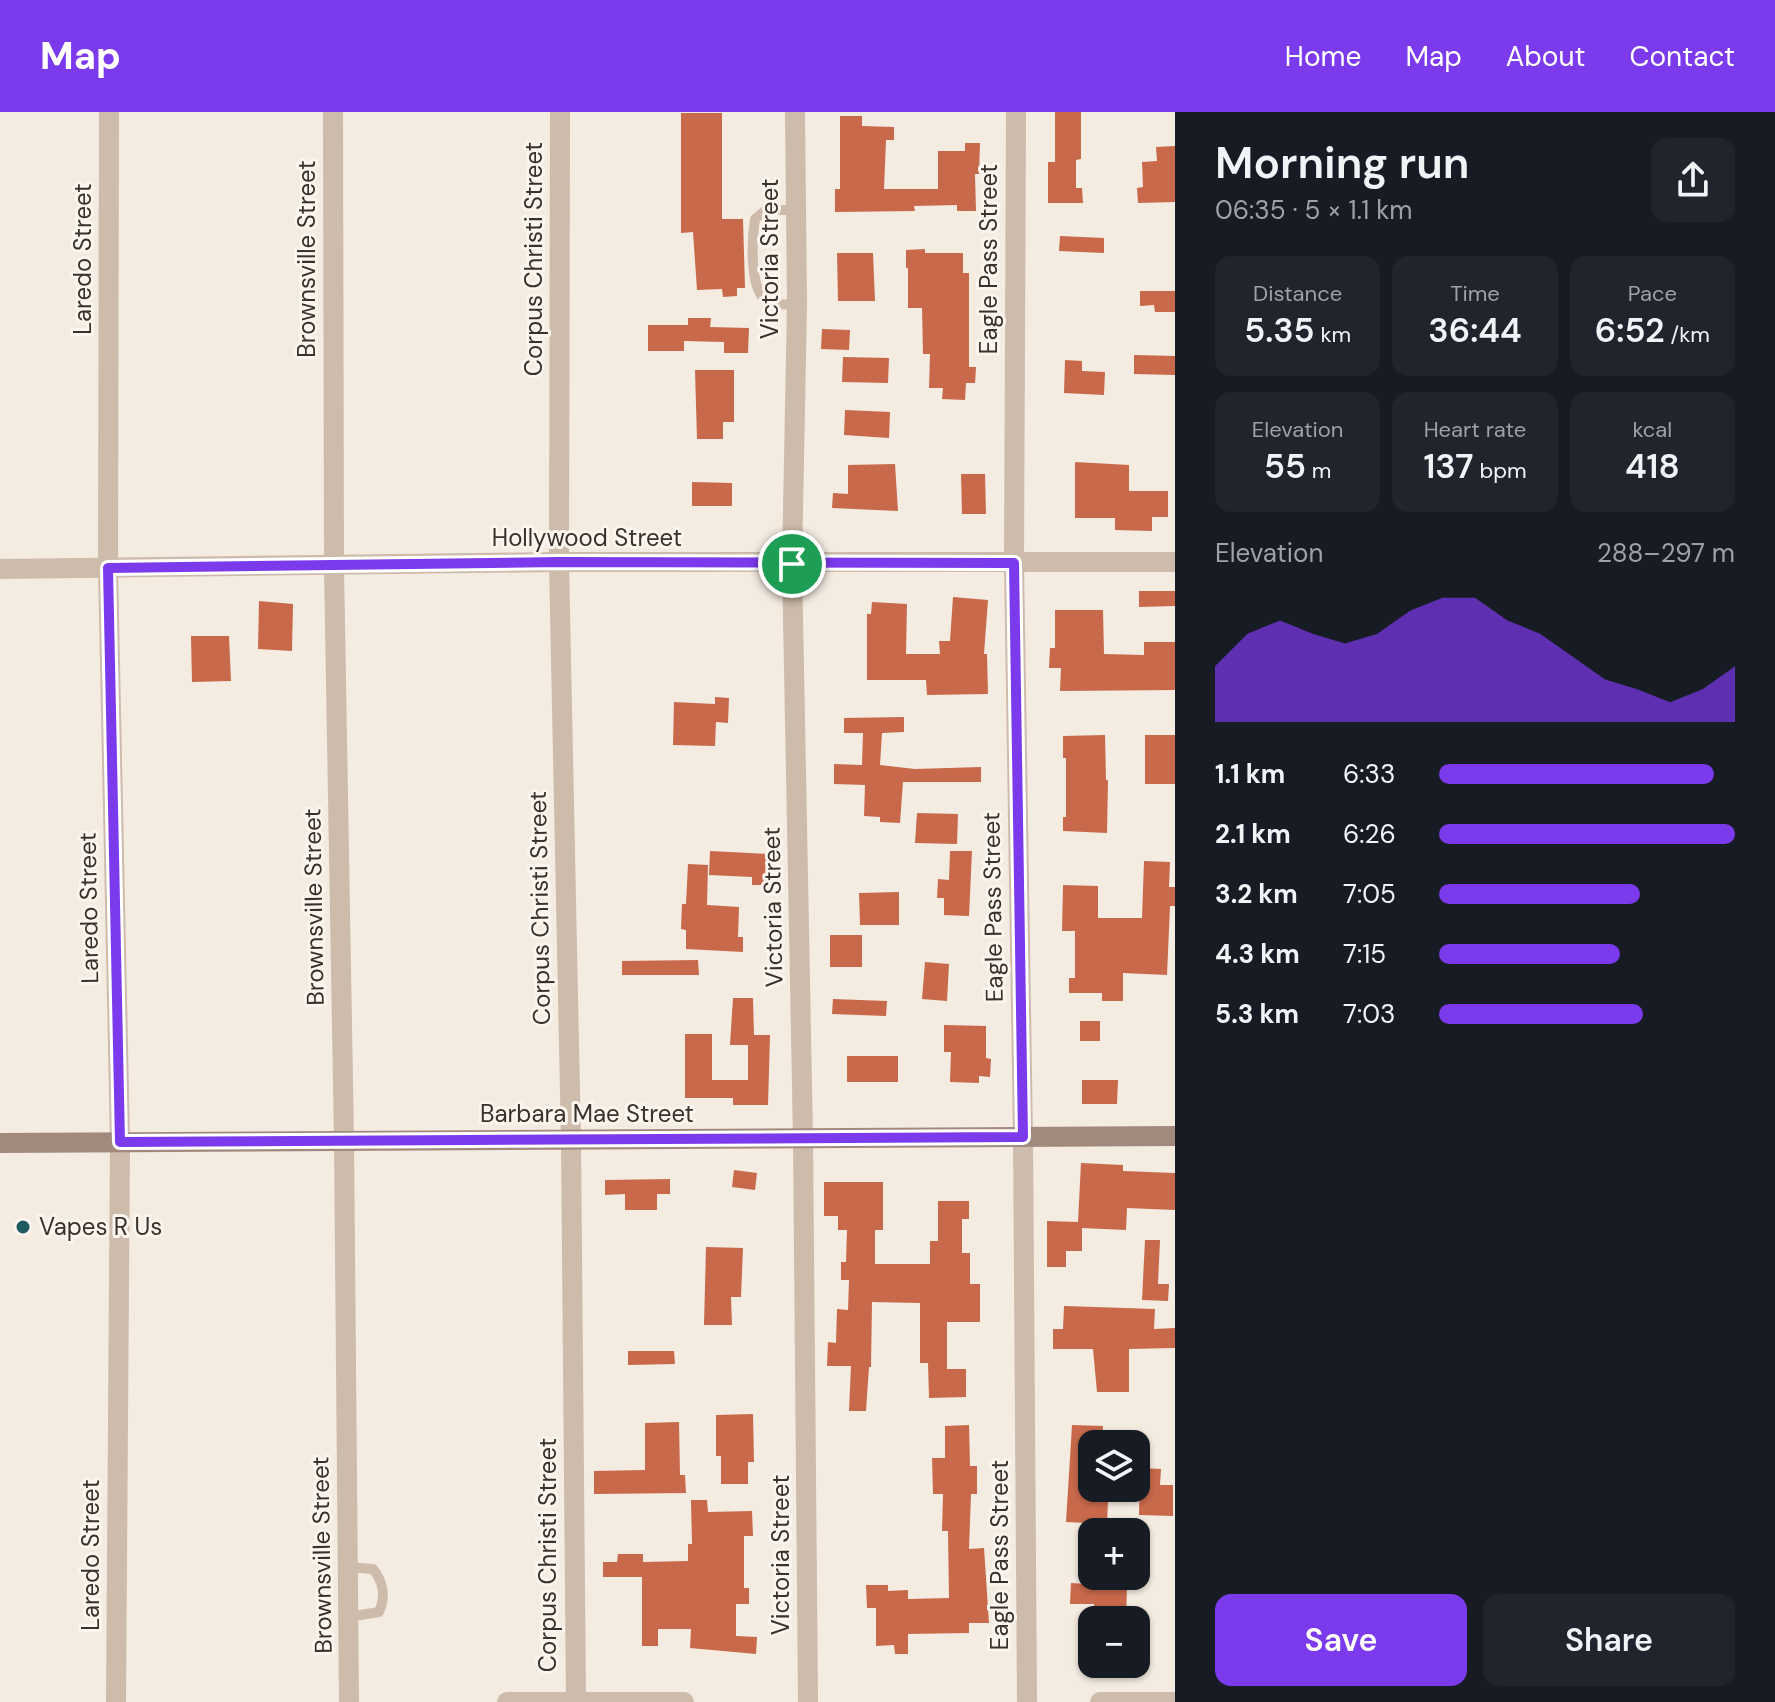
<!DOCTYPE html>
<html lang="en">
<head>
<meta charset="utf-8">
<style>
  body { margin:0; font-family:"DM Sans",sans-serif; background:#20242c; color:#f1f3f6; height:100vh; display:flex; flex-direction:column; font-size:30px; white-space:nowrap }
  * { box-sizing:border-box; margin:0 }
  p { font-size:26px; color:#9ea1a6 }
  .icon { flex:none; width:44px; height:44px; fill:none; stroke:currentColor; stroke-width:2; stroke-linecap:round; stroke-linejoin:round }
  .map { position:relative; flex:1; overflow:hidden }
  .drawer { display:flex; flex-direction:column; background:#171b24; width:600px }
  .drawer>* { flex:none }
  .fabs { position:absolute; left:1078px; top:1318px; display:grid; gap:16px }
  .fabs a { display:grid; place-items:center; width:72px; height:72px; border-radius:16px; background:#171b24; box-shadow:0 2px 6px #0004; font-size:40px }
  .pin { position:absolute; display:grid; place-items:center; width:68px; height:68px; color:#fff; margin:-34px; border:4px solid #fff; border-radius:50%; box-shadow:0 2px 8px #0007 }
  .round { display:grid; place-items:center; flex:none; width:84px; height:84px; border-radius:16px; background:#20242c }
  .head { display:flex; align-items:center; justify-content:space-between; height:136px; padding:0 40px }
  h1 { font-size:44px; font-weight:600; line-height:60px }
  .figures { display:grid; grid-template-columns:repeat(3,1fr); gap:12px; height:136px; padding:8px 40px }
  .figures div { display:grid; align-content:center; border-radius:16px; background:#20242c; text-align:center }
  .figures b { font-size:34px; font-weight:600 }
  .figures small { font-size:22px; font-weight:400 }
  .figures p { font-size:22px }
  .chart { height:224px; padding:16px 40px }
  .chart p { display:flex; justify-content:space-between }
  .chart svg { width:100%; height:144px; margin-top:8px; fill:#7c3aed; opacity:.7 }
  .action { display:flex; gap:16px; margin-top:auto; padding:16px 40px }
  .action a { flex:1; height:92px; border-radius:16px; background:#7c3aed; color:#fff; font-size:32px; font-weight:600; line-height:92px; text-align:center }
  .action a+a { background:#20242c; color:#f1f3f6 }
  ul { padding:0 40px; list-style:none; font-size:26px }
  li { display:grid; grid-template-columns:128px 96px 1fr; align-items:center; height:60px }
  li i { height:20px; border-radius:10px; background:#7c3aed }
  header { display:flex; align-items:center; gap:48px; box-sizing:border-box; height:112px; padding:0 40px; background:#7c3aed; color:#fff }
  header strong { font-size:38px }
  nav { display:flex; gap:44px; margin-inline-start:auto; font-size:28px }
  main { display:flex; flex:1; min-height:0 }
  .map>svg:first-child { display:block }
</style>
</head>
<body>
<header>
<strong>Map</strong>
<nav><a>Home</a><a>Map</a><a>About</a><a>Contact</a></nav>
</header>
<main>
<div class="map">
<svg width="1175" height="1590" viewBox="0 0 1175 1590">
  <rect width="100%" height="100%" fill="#f4ebe1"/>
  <!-- building -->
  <g fill="#c8694b">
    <path d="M 1055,0 L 1081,0 L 1081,47 L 1076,48 L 1076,76 L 1082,76 L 1083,91 L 1048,91 L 1048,50 L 1055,50 Z"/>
    <path d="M 681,1 L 722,1 L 722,107 L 743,107 L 745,176 L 737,176 L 737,184 L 723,185 L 722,177 L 697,178 L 693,120 L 681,121 Z"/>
    <path d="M 840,4 L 862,4 L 862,14 L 894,15 L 894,28 L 886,28 L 884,77 L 938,77 L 938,39 L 965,39 L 965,31 L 980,31 L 979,62 L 975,62 L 976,99 L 957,99 L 957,93 L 914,94 L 915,99 L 835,100 L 835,77 L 840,77 Z"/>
    <path d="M 1175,34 L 1175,90 L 1138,91 L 1137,76 L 1143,75 L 1142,50 L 1157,49 L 1156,35 Z"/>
    <path d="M 1060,124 L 1104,126 L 1104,141 L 1059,139 Z"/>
    <path d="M 925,137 L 925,141 L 963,141 L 963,161 L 969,161 L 969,255 L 976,255 L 975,271 L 966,271 L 965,288 L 942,287 L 943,276 L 929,276 L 930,242 L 923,242 L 922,196 L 908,196 L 908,156 L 906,156 L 906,138 Z"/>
    <path d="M 837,141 L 873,141 L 875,189 L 838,189 Z"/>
    <path d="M 1140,179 L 1175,179 L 1175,200 L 1155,200 L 1154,193 L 1140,194 Z"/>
    <path d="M 688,206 L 711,206 L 710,215 L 749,216 L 748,241 L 724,241 L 724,230 L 684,229 L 684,239 L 648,239 L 648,213 L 688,213 Z"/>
    <path d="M 822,217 L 850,218 L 849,238 L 821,237 Z"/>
    <path d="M 1134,243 L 1175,244 L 1175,263 L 1134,262 Z"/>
    <path d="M 843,245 L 889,246 L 888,271 L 842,270 Z"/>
    <path d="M 1065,248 L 1082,249 L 1082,259 L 1105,260 L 1104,283 L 1064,281 Z"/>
    <path d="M 695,258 L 734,258 L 734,310 L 723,310 L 723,327 L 697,327 Z"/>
    <path d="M 845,298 L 890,300 L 889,326 L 844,323 Z"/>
    <path d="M 1075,350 L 1129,353 L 1129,379 L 1168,379 L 1168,405 L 1152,405 L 1152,419 L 1115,418 L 1115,406 L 1075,406 Z"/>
    <path d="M 895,352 L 898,399 L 832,396 L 833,381 L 848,382 L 848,353 Z"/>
    <path d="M 961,362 L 985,362 L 986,402 L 962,402 Z"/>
    <path d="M 692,370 L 732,371 L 732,394 L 692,394 Z"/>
    <path d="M 1139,479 L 1175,479 L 1175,494 L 1139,495 Z"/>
    <path d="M 953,485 L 988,488 L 984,542 L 987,542 L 988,582 L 927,583 L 926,568 L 867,568 L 867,502 L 871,502 L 872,490 L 907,492 L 906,542 L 940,542 L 939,529 L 950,529 Z"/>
    <path d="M 259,489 L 293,492 L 292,539 L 258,537 Z"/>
    <path d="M 1055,498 L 1103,498 L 1104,542 L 1144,543 L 1144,530 L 1175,530 L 1175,578 L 1060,579 L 1061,556 L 1049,556 L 1050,536 L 1055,536 Z"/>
    <path d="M 191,524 L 229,524 L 231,569 L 192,570 Z"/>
    <path d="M 715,585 L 729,586 L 728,611 L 716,610 L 715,634 L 673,633 L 674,590 L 715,592 Z"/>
    <path d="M 904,605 L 904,620 L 882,621 L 880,653 L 915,657 L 981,655 L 981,670 L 903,670 L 900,711 L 880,710 L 880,705 L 864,704 L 865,673 L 834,672 L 834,652 L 862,653 L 863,621 L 844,621 L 844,606 Z"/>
    <path d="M 1105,623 L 1106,668 L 1108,668 L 1107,721 L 1063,719 L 1063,705 L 1066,705 L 1066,646 L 1063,646 L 1063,624 Z"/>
    <rect x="1145" y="623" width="30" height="49"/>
    <path d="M 917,701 L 958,702 L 957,732 L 915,731 Z"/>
    <path d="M 710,739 L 770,742 L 770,773 L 752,773 L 752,765 L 709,763 Z"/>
    <path d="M 950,739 L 972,739 L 969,804 L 944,803 L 944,786 L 937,786 L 938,767 L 949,768 Z"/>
    <path d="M 1144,749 L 1170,750 L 1169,775 L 1175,775 L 1175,794 L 1170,794 L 1167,863 L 1123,861 L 1123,889 L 1102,889 L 1102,881 L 1069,881 L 1069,866 L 1075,866 L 1075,819 L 1062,819 L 1063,773 L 1098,774 L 1098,806 L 1142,806 Z"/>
    <path d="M 688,752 L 708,753 L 707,793 L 739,795 L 738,825 L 743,825 L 743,840 L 686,837 L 686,818 L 681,817 L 682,792 L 686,792 Z"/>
    <path d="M 899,780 L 899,813 L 860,813 L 859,781 Z"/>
    <rect x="830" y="823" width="32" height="32"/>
    <path d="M 698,848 L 699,863 L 622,863 L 622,849 Z"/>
    <path d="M 925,850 L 949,852 L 947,889 L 922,887 Z"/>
    <path d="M 733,886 L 753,886 L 754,923 L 770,923 L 768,993 L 733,993 L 733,986 L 685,986 L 685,922 L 712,922 L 712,968 L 748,968 L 748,933 L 730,933 Z"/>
    <path d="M 833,887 L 887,889 L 886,904 L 832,902 Z"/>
    <rect x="1080" y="909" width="20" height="20"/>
    <path d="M 944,913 L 986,914 L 986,946 L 991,947 L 990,965 L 979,964 L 979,971 L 950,970 L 951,940 L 944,940 Z"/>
    <rect x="847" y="944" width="51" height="26"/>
    <path d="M 1082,968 L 1118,968 L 1117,992 L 1082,992 Z"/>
    <path d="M 1081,1051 L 1123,1053 L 1123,1059 L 1175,1061 L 1175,1098 L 1127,1096 L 1126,1118 L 1082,1116 L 1082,1139 L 1066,1139 L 1066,1155 L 1047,1155 L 1047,1109 L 1078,1110 Z"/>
    <path d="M 734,1058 L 757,1061 L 755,1078 L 732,1075 Z"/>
    <path d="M 670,1067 L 670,1082 L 657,1082 L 657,1098 L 625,1098 L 625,1082 L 605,1083 L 605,1068 Z"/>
    <path d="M 824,1070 L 883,1070 L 883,1118 L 875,1118 L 875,1152 L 930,1152 L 930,1129 L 938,1129 L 938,1089 L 969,1089 L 969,1107 L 962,1107 L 962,1141 L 970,1141 L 970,1172 L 980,1172 L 980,1210 L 947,1210 L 947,1257 L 966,1257 L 966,1285 L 929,1286 L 928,1251 L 920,1251 L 920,1191 L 872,1190 L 871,1255 L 869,1255 L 866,1299 L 849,1299 L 851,1254 L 827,1254 L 828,1230 L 836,1231 L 837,1197 L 848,1198 L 849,1168 L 841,1168 L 841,1150 L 846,1150 L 847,1118 L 838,1118 L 838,1104 L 824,1104 Z"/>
    <path d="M 1145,1128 L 1160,1128 L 1158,1172 L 1169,1172 L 1168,1189 L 1142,1188 Z"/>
    <path d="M 706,1135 L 743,1136 L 741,1185 L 731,1185 L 732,1213 L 704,1213 Z"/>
    <path d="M 1064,1194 L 1155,1197 L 1154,1217 L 1175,1216 L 1175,1236 L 1129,1237 L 1129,1280 L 1097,1280 L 1093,1237 L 1053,1237 L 1053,1217 L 1063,1217 Z"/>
    <path d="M 628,1239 L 674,1239 L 675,1252 L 628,1253 Z"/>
    <path d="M 753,1302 L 754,1350 L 748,1350 L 748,1372 L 721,1372 L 721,1344 L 716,1344 L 716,1303 Z"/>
    <path d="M 679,1310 L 680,1363 L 685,1363 L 686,1381 L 594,1382 L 594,1359 L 645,1358 L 645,1311 Z"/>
    <path d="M 969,1313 L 970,1354 L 977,1354 L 977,1382 L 971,1382 L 969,1437 L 984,1436 L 989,1511 L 969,1511 L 969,1521 L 908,1522 L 908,1542 L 895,1542 L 894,1533 L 876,1534 L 876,1496 L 867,1496 L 866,1473 L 888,1473 L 888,1479 L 908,1478 L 908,1487 L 949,1486 L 948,1419 L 942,1419 L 943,1382 L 933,1382 L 932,1346 L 945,1346 L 945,1314 Z"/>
    <path d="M 1072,1313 L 1103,1314 L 1102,1332 L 1092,1332 L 1092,1388 L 1108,1388 L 1107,1412 L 1066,1410 Z"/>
    <path d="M 1140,1356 L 1161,1357 L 1160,1373 L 1173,1373 L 1173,1404 L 1139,1403 Z"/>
    <path d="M 691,1388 L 707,1388 L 708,1400 L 752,1399 L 753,1424 L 744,1424 L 744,1476 L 749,1476 L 749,1492 L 736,1492 L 736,1524 L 757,1525 L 756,1542 L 690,1536 L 691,1517 L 658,1517 L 658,1534 L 642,1534 L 642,1465 L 603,1465 L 603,1450 L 617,1450 L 618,1442 L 643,1442 L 643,1450 L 688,1449 L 688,1432 L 692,1432 Z"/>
    <path d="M 1087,1464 L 1114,1464 L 1114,1473 L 1127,1473 L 1126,1508 L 1094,1508 L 1094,1492 L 1070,1492 L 1071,1471 L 1087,1472 Z"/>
  </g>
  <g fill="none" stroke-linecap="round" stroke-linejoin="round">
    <!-- lane -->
    <g stroke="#cdbbac" stroke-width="10">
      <path d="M 796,98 L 766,98 L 755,107 C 752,127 748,184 771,191 C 778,194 789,192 797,192"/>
      <path d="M 347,1455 L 373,1457 C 384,1471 386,1484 379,1500 L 348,1505"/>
    </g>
    <!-- street -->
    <g stroke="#cdbbac" stroke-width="20">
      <path d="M 109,0 L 108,456 L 120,1030 L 116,1590"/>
      <path d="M 333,0 L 334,455 L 344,1028 L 349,1590"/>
      <path d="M 560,0 L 559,450 L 571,1029 L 576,1590"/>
      <path d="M 795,0 L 797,192 L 792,452 L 803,1026 L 808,1590"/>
      <path d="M 1016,0 L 1014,451 L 1023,1025 L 1027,1590"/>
      <path d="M 0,457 L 559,450 L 1175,450"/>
      <path d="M 507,1590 L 684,1590"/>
      <path d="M 1100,1590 L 1175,1590"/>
    </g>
    <!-- secondary -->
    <path stroke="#a18a7d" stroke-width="20" d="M 0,1031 L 1175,1024"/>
  </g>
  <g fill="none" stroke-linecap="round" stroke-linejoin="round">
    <defs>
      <path id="route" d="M 559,450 L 1014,451 L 1023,1025 L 120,1030 L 108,456 Z"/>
    </defs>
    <!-- route casing -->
    <use href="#route" stroke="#fff" stroke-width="16"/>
    <!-- route -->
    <use href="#route" stroke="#7c3aed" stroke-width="10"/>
  </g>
  <!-- markers -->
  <circle fill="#1f5a5e" stroke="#fbf5ee" stroke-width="3" cx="23" cy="1115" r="8"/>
  <g text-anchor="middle" stroke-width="6" stroke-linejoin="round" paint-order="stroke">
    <!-- street labels -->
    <g font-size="24" fill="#3b302b" stroke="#fbf5ee">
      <text transform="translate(83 147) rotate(-90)" y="8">Laredo Street</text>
      <text transform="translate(307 147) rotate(-90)" y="8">Brownsville Street</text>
      <text transform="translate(534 147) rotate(-90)" y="8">Corpus Christi Street</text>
      <text transform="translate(770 147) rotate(-90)" y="8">Victoria Street</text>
      <text transform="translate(989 147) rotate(-90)" y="8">Eagle Pass Street</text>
      <text x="587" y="434">Hollywood Street</text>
      <text transform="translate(314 795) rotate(-91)" y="8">Brownsville Street</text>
      <text transform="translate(773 795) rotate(-91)" y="8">Victoria Street</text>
      <text transform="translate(993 795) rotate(-91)" y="8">Eagle Pass Street</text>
      <text transform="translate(89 796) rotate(-91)" y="8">Laredo Street</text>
      <text transform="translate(540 796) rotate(-91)" y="8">Corpus Christi Street</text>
      <text x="587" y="1010">Barbara Mae Street</text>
      <text transform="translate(91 1443) rotate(-90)" y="8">Laredo Street</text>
      <text transform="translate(322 1443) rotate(-91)" y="8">Brownsville Street</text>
      <text transform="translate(548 1443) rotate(-90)" y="8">Corpus Christi Street</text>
      <text transform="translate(781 1443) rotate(-90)" y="8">Victoria Street</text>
      <text transform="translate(1000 1443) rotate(-90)" y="8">Eagle Pass Street</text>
    </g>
    <!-- poi labels -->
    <g font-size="24" fill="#3b302b" stroke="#fbf5ee" text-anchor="start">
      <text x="39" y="1123">Vapes R Us</text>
    </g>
  </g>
</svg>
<div class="fabs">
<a><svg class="icon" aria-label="layers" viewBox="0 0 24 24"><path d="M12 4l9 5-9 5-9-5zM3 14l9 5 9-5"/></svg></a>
<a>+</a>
<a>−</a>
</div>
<div class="pin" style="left:792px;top:452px;background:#1e9e55"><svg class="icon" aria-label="arrive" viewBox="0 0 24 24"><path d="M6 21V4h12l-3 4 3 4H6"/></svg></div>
</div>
<section class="drawer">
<div class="head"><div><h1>Morning run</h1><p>06:35 · 5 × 1.1 km</p></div><a class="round"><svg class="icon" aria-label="share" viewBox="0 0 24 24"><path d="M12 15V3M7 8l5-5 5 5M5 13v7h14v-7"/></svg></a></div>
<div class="figures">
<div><p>Distance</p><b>5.35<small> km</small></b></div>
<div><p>Time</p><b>36:44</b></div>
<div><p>Pace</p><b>6:52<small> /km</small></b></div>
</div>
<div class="figures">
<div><p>Elevation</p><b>55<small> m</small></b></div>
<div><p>Heart rate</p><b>137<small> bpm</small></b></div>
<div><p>kcal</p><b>418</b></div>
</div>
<div class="chart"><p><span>Elevation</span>288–297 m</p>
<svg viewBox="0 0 160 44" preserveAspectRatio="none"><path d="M0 44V27L10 17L20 13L30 17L40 20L50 17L60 10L70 6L80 6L90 13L100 17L110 24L120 31L130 34L140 38L150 34L160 27V44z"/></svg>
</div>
<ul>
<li><b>1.1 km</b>6:33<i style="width:93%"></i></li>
<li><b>2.1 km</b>6:26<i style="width:100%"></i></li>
<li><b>3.2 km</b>7:05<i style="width:68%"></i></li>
<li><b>4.3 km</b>7:15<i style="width:61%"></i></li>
<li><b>5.3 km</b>7:03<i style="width:69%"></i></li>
</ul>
<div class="action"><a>Save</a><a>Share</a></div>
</section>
</main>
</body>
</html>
